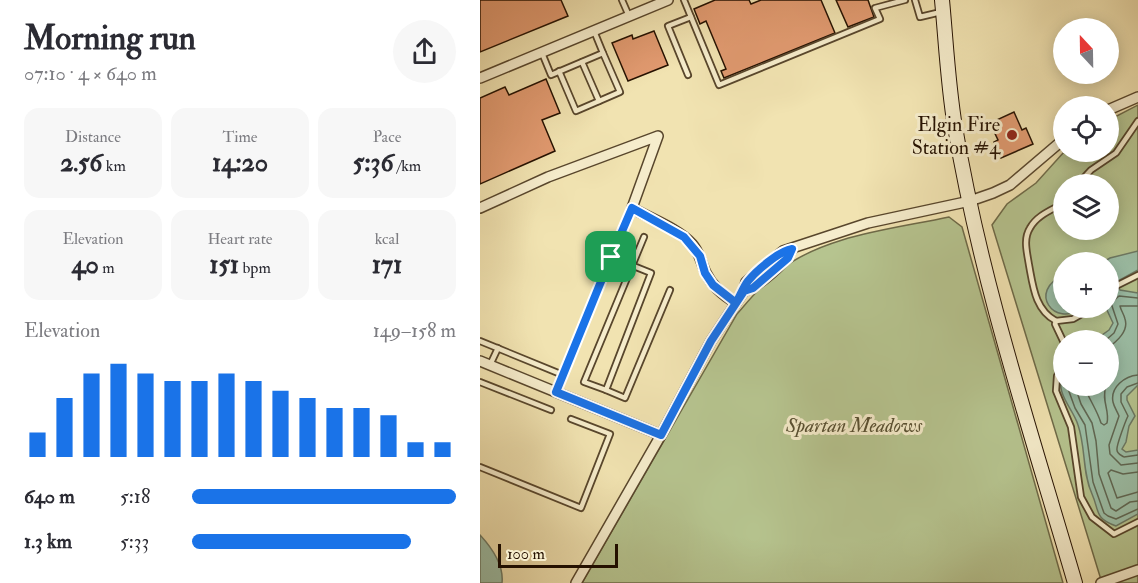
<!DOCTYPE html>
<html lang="en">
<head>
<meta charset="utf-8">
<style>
  body { margin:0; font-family:"IM FELL Double Pica",serif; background:#f7f7f7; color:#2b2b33; height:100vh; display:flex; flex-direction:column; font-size:22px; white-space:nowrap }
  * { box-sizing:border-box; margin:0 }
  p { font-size:20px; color:#7c7c81 }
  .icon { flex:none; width:33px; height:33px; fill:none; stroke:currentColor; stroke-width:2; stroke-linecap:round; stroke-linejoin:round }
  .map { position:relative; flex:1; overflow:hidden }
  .drawer { display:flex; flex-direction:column; background:#fff; width:480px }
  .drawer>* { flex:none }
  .needle { width:39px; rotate:338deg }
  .tools { position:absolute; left:573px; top:18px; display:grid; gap:12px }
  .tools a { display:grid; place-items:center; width:66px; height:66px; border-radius:50%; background:#fff; box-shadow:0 3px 15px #0003; font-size:30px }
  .scale { position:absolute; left:18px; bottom:15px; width:120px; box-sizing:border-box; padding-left:6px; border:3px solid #251100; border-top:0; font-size:16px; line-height:21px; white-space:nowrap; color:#251100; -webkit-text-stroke:4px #f6edcc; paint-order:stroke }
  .pin { position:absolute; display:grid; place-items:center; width:51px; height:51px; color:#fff; margin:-26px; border-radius:12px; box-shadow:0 3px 9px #0006 }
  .round { display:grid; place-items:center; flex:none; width:63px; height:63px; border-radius:32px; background:#f7f7f7 }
  .overview { display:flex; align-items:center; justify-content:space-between; height:102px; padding:0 24px }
  h1 { font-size:33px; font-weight:700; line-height:45px }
  .figures { display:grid; grid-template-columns:repeat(3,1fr); gap:9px; height:102px; padding:6px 24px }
  .figures div { display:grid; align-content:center; border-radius:15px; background:#f7f7f7; text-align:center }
  .figures b { font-size:26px; font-weight:700 }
  .figures small { font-size:16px; font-weight:400 }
  .figures p { font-size:16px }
  .chart { height:168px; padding:12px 24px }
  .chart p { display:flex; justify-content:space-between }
  .chart svg { width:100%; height:108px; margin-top:6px; stroke:#1a73e8; stroke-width:6 }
  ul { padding:0 24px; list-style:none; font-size:20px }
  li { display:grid; grid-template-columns:96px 72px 1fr; align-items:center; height:45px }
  li i { height:15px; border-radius:8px; background:#1a73e8 }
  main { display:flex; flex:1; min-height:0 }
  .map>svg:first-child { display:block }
</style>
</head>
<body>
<main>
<section class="drawer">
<div class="overview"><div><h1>Morning run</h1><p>07:10 · 4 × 640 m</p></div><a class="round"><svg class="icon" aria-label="share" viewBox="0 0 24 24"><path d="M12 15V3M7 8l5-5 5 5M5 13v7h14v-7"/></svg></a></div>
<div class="figures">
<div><p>Distance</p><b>2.56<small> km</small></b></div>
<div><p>Time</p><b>14:20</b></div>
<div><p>Pace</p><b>5:36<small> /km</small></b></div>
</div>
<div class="figures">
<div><p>Elevation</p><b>40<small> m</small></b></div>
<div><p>Heart rate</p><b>151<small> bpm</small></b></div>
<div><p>kcal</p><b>171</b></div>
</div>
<div class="chart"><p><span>Elevation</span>149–158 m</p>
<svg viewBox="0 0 160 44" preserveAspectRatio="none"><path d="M5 44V34M15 44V20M25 44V10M35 44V6M45 44V10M55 44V13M65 44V13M75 44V10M85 44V13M95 44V17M105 44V20M115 44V24M125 44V24M135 44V27M145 44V38M155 44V38"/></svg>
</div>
<ul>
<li><b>640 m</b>5:18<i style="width:100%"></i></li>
<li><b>1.3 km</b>5:33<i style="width:83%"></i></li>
</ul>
</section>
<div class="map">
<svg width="658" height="583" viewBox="0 0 658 583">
  <rect width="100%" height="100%" fill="#f1e3b1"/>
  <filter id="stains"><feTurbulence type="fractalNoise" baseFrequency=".00333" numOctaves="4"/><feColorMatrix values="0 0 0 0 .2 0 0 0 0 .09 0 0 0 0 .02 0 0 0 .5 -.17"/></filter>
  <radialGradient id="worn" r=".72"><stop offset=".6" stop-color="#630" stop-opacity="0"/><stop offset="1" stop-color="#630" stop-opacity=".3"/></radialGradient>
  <!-- green -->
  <g fill="#b6c48f" stroke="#6e6a48" stroke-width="1.5" fill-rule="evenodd">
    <path d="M 658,105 L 658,583 L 622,583 L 512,225 L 527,204 L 556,183 L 584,152 L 628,152 L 629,120 ZM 584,184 L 628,184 L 628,230 L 584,230 ZM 584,262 L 628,262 L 628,308 L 584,308 ZM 584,340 L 628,340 L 628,386 L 584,386 Z"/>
    <path d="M 469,217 L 482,227 L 583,583 L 102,583 L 257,314 C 270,299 283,283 299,271 C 344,235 414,229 469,217 Z"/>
  </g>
  <!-- water -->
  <g fill="#9cbfa7" stroke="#6c7964" stroke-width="1.5">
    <path d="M 658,251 L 658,270 L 636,282 L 640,290 L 658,293 L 658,385 L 647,396 L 647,400 L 655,416 L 649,426 L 646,442 L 642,449 L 646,452 L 658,450 L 658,514 L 636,526 C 614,518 620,512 612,494 C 602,472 606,448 598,425 C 593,408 574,393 583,373 L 584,386 L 628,386 L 628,340 L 615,340 L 629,330 L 633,323 L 626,308 L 628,308 L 629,300 L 633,293 L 629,284 L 628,262 L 623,262 L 630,258 Z"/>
    <path d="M 583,276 L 584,308 L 603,308 C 573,329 548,290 583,276 Z"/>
    <path d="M 0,535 C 12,548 24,565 22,583 L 0,583 Z"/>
  </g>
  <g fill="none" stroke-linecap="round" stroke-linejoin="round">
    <!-- shore -->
    <g stroke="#606854" stroke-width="1.5">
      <path d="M 626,340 L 634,333 L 638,324 L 631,303 L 639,296 L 658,298"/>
      <path d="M 628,348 C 637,341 649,331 645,319 C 644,314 641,311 640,306 L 658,306"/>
      <path d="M 658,375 C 645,376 630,387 633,402 C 634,407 637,411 639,416 L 629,445 L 630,454 L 641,465 L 658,463"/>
      <path d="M 658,383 L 647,387 L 641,394 L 641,402 L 648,416 C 646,420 636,446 637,450 C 637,454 641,455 644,457 L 658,455"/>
      <path d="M 587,386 L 595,408 L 605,425 L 613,482 L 624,513 L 628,516 L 636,519 L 658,509"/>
      <path d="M 595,386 L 601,404 L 612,423 L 616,441 L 619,474 L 631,508 L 636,511 L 650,502 L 658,501"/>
      <path d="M 604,386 C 609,399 617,410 621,423 L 624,425 L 627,423 C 630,410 621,401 626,386"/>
      <path d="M 658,472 L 643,474 L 631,470 L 628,473 L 637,498 L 658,492"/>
    </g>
  </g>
  <!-- building -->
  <g fill="#e19a70" stroke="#251100" stroke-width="1.5">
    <path d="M 0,0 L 81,0 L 88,16 L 0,52 Z"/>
    <path d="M 235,0 L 269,0 L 271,4 L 281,0 L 341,0 L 355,33 L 244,78 L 241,71 L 246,69 L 226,21 L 220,24 L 214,9 Z"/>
    <path d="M 356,0 L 388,0 L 394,17 L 368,27 Z"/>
    <path d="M 174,31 L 188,65 L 148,81 L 132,43 L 152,35 L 153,39 Z"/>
    <path d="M 66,79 L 80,113 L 62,120 L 75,151 L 0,184 L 0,98 L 25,87 L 29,95 Z"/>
    <path d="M 534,112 L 542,130 L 546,128 L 553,144 L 521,158 L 514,142 L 518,140 L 510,123 Z"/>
  </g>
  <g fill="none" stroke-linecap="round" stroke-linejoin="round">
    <defs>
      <g id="service">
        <path d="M 142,0 L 149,16"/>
        <path d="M 204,0 L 239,85 L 400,19 L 395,8 L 425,0"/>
        <path d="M 435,0 L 440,17 L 461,12"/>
        <path d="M 62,53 L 71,75 L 123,53 L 114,31"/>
        <path d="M 102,62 L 119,101"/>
        <path d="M 79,71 L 96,111 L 140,92 L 123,53"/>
        <path d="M 208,75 L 188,26 L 211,17"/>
        <path d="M 598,184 L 611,170 L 636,153 L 658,121"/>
        <path d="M 584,203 C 572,210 557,215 550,228 C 543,239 547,252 549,265 C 553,286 555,310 576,321 L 593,319 L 612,308"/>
        <path d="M 131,257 L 171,273 L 126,390 L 104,382 L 164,237"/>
        <path d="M 628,290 L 658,275"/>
        <path d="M 576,321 L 575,324 L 584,343"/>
        <path d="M 0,341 L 83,375 L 76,392"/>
        <path d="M 10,365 L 18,348"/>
        <path d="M 584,365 L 577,376 L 576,391 L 591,427 L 601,497 L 612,517 L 634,534 L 658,522"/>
        <path d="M 83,375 L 152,208"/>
        <path d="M 0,382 L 71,410"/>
        <path d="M 126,390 L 145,398 L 190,290"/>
        <path d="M 0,467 L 101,508 L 130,434 L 91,419"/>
      </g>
      <g id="minor">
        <path d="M 0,78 L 188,0"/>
        <path d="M 628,110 L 658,97"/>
        <path d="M 0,208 L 68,177 L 178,136 L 152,208 C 169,218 199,229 212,244 C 220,253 221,263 226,273 C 232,286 244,296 256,303"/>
        <path d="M 264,291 C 279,286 305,264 312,249"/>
        <path d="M 0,361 L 181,435"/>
        <path d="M 96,583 L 181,435 L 231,341 L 264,291 L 266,282 L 303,251 L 388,223 L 490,201 L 513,193 L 530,185 L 584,139"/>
        <path d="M 621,583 L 658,570"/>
      </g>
      <path id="secondary" d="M 462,0 C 466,42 468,85 475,127 C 501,282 551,432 595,583"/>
    </defs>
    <!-- service casing -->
    <use href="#service" stroke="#58462c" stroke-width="8"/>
    <!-- minor casing -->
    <use href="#minor" stroke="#58462c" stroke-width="12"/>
    <!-- secondary casing -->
    <use href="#secondary" stroke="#251100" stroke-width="16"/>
    <!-- service -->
    <use href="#service" stroke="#f6edcc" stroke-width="4.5"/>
    <!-- minor -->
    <use href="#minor" stroke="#f6edcc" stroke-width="9"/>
    <!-- secondary -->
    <use href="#secondary" stroke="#f6edcc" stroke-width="14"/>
  </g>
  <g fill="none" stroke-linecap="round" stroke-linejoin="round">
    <defs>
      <path id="route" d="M 131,257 L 76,392 L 181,435 L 231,341 L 264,291 L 273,288 L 308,258 L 312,249 C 299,251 276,271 268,281 C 264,286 260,296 256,303 L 233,285 L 225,273 L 220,256 L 204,237 L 152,208 L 131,257"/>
    </defs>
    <!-- route casing -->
    <use href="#route" stroke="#fff" stroke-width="12"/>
    <!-- route -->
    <use href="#route" stroke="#1a73e8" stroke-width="8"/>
  </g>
  <!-- markers -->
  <circle fill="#8f2418" stroke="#f6edcc" stroke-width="2" cx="532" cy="135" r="6"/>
  <g text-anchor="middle" stroke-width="6" stroke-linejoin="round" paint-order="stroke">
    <!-- poi labels -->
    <g font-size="20" fill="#251100" stroke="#f6edcc" text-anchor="end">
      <text x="520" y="131">Elgin Fire<tspan x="520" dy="23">Station #4</tspan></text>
    </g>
    <!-- park labels -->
    <g font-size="20" font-style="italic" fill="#585032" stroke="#f6edcc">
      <text x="374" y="432">Spartan Meadows</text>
    </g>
  </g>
  <rect width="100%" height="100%" filter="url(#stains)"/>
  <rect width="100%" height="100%" fill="url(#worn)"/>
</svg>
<div class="tools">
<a><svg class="needle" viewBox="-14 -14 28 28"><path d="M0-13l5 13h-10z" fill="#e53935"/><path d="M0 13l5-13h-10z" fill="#7c7c81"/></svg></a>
<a><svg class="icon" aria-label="locate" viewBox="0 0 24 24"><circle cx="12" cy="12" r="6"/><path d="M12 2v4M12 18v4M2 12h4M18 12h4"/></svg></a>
<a><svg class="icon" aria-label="layers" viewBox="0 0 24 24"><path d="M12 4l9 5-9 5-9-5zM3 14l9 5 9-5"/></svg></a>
<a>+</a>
<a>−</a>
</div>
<div class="scale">100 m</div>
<div class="pin" style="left:131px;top:257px;background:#1e9e55"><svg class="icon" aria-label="arrive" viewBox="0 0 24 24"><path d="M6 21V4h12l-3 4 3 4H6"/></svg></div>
</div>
</main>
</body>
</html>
